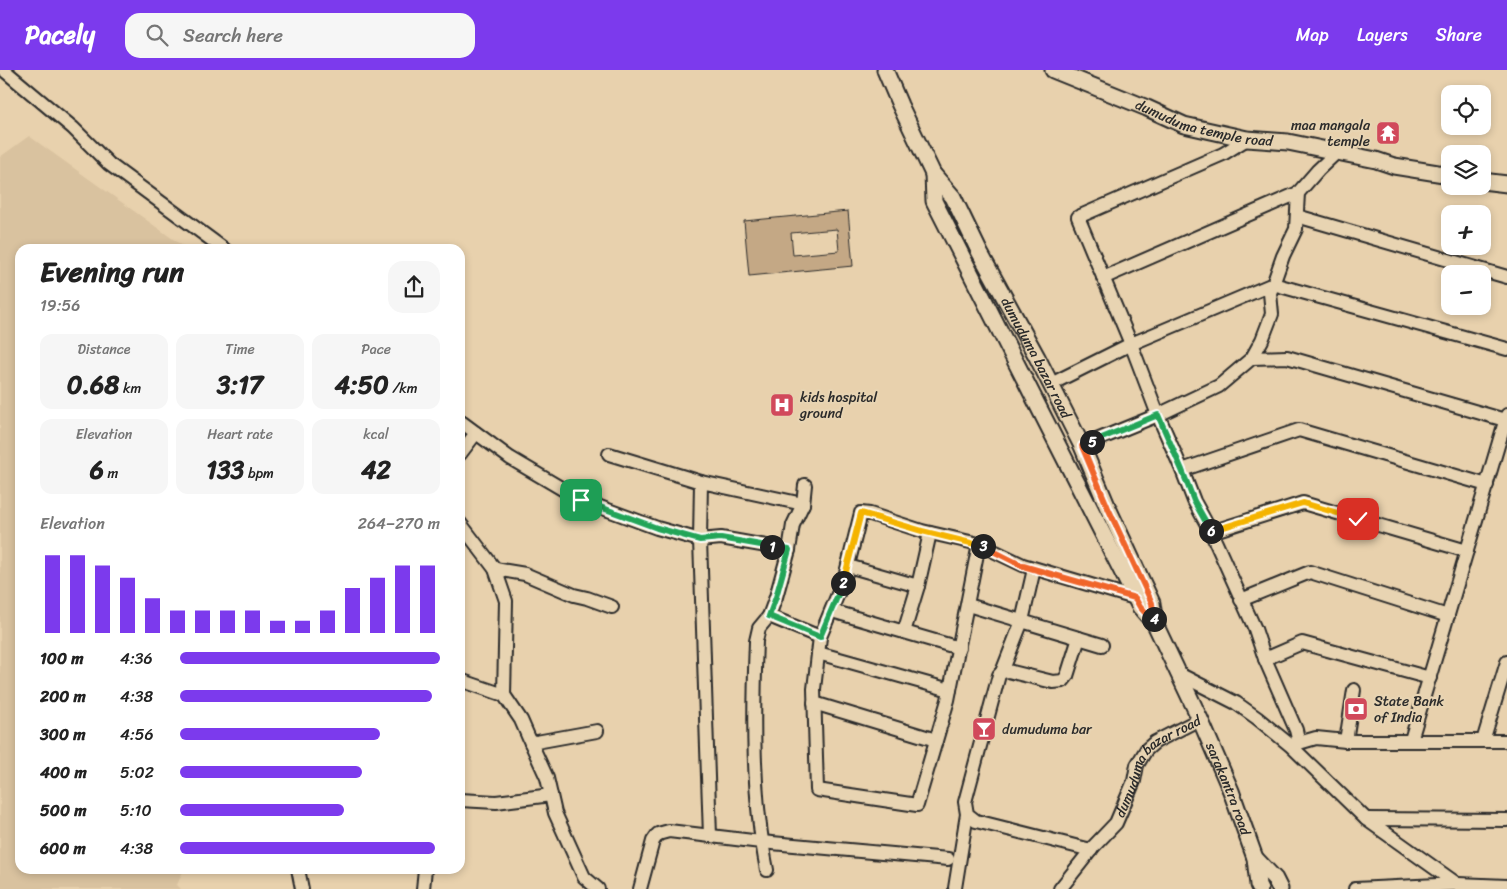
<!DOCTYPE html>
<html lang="en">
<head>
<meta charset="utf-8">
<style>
  body { margin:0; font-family:Sriracha,sans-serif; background:#f6f6f6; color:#222; height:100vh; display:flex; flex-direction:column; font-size:19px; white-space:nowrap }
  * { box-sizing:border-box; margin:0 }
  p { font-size:16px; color:#767676 }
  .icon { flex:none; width:28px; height:28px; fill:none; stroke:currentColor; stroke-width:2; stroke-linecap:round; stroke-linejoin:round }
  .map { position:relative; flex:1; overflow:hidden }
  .side { position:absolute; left:15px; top:174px; width:450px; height:630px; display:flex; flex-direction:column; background:#fff; border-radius:15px; box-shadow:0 2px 8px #0003 }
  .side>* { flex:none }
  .tools { position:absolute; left:1441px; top:15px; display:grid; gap:10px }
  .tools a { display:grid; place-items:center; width:50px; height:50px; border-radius:10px; background:#fff; box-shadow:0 2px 8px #0003; font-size:25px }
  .pin { position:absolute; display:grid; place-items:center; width:42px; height:42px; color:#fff; margin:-21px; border-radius:10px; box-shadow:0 2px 8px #0006 }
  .km { position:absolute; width:25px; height:25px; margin:-12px; border-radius:50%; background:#222; color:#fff; font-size:14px; line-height:25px; text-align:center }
  .round { display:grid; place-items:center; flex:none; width:52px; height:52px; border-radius:15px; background:#f6f6f6 }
  .summary { display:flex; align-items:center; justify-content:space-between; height:85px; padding:0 25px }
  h1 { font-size:28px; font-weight:700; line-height:38px }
  .metrics { display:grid; grid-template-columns:repeat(3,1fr); gap:8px; height:85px; padding:5px 25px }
  .metrics div { display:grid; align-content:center; border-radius:12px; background:#f6f6f6; text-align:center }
  .metrics b { font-size:25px; font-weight:700 }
  .metrics small { font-size:14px; font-weight:400 }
  .metrics p { font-size:14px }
  .chart { height:140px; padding:10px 25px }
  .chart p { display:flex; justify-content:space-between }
  .chart svg { width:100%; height:90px; margin-top:5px; stroke:#7c3aed; stroke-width:6 }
  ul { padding:0 25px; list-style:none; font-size:16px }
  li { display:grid; grid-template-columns:80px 60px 1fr; align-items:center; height:38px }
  li i { height:12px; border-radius:6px; background:#7c3aed }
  header { display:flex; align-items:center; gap:30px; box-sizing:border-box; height:70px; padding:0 25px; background:#7c3aed; color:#fff }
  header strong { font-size:24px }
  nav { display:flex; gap:28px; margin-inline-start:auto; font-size:18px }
  .search { width:350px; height:45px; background:#f6f6f6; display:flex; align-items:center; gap:12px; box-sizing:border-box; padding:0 18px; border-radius:15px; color:#767676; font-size:19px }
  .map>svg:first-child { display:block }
</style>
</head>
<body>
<header>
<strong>Pacely</strong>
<div class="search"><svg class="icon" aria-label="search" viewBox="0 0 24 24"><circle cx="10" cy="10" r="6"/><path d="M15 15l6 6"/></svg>Search here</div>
<nav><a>Map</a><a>Layers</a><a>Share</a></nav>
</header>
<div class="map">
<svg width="1507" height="819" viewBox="0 0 1507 819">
  <rect width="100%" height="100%" fill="#e8d1ad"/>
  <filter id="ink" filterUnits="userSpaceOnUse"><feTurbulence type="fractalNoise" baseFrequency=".02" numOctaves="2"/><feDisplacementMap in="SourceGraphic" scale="10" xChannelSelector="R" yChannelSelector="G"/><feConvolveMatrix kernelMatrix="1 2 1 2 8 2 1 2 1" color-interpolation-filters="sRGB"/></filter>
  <g filter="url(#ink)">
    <!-- built -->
    <path fill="#d9c29f" d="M 29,66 L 187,179 L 20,179 L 20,799 L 184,799 L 177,815 L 181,819 L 0,819 L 0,87 Z"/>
    <!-- building -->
    <path fill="#c4a885" stroke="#2b2b2b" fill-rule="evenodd" d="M 848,141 L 853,196 L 749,206 L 744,151 ZM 837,159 L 839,181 L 793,185 L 791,163 Z"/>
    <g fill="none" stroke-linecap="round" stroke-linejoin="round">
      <defs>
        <g id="minor">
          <path d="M 5,1 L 73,58 L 109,94 L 224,179"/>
          <path d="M 1247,69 L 1223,84 L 1078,147 L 1131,274 L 1273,214 L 1507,279"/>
          <path d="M 1297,146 L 1507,207"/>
          <path d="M 1103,208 L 1298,123"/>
          <path d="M 1252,288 L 1287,287 L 1505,350"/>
          <path d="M 1051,314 L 1131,274 L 1158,345 L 1082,376"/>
          <path d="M 460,351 L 510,388 L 581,430 L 657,458 L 700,470 L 721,468 L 789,480"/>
          <path d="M 460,384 L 476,363"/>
          <path d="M 609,384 L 701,412"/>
          <path d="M 1182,400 L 1299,360 L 1487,415"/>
          <path d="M 805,415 L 803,434 L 793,455 L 789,480 L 776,527 L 769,546 L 820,567 L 845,507 L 861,443 L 870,444 L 922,461 L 979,474 L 1023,495 L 1135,528"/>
          <path d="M 460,453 L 495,499 L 506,531 L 504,625 L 521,650 L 531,673"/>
          <path d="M 1211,462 L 1303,433 L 1467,481"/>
          <path d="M 848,496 L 918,516 L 930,463"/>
          <path d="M 495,499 L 525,504 L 574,525 L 587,528 L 612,537"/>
          <path d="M 1241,530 L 1310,502 L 1448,546"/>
          <path d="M 968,535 L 1102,575"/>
          <path d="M 832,541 L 959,578"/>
          <path d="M 904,562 L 918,516"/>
          <path d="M 820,567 L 814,619 L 817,720 L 917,735 L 948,630 L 979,474"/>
          <path d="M 1079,568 L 1067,606 L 1063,611 L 1053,612 L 1008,601 L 1002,602 L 999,605 L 965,732 L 967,744 L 976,751 L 1091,780"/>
          <path d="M 818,583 L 950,620"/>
          <path d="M 1265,589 L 1302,573 L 1430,608"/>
          <path d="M 1002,602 L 1022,551 L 1034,499"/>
          <path d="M 1177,603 L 1236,633 L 1257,648 L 1290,675 L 1366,749 L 1464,819"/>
          <path d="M 460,610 L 504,625"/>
          <path d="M 814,633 L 936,670"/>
          <path d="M 597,661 L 531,673 L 547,708 L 555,743 L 584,807 L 598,819"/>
          <path d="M 1411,670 L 1507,345"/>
          <path d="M 1346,671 L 1483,671 L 1507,592"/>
          <path d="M 1483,671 L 1507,671"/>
          <path d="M 1299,673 L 1296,660 L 1265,589 L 1255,559 L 1211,462 L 1194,431 L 1182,400 L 1158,345 L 1219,316 L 1252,288 L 1262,270 L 1272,244 L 1270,223 L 1283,186 L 1296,159 L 1298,123 L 1318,100 L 1336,83"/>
          <path d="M 1292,675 L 1316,668 L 1346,671 L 1354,620"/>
          <path d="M 460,730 L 496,732 L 551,725"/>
          <path d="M 1366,749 L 1507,750"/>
          <path d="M 710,766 L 700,470 L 701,412 L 803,434"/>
          <path d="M 298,799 L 302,819"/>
          <path d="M 767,800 C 752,725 753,647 756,571 L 759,558 L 769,546"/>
          <path d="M 955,818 L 967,744"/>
          <path d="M 423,819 L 425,799"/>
          <path d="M 640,819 L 653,771 L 658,764 L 669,761 L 761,772 L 948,789"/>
          <path id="s1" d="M 1060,819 L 1094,776 L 1116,753 L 1134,711 L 1137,695 L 1146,680 L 1155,672 L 1200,649"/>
          <path d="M 1355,819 L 1458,814 L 1507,816"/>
        </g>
        <g id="tertiary">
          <path id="s2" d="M 885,0 L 900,35 L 933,104 L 953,127 L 980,183 L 1037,287 L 1082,376 L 1108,438 L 1152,533 L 1155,554 L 1200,649 L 1231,721 L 1255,788 L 1258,815 L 1260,819"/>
          <path id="s3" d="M 1053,0 L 1147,38 L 1184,55 L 1247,69 L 1288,72 L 1376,90 L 1394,96 L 1450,105"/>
          <path d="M 933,104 L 934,131 L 1140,537 L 1155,554"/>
          <path d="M 1482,111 L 1507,114"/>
          <path d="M 1255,788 L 1275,809 L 1280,819"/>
        </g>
      </defs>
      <!-- minor casing -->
      <use href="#minor" stroke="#2b2b2b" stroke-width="16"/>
      <!-- tertiary casing -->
      <use href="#tertiary" stroke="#2b2b2b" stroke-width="19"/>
      <!-- minor -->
      <use href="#minor" stroke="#e8d4b2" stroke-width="12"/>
      <!-- tertiary -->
      <use href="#tertiary" stroke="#e8d4b2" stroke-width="15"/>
    </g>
  </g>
  <g fill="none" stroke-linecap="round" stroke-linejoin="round" filter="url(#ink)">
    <defs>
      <path id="split-1" d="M 581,430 L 657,458 L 700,470 L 721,468 L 772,477"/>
      <path id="split-2" d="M 772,477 L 789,480 L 776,527 L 769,546 L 820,567 L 843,513"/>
      <path id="split-3" d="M 843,513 L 861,443 L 922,461 L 983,476"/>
      <path id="split-4" d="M 983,476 L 1023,496 L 1135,528 L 1140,537 L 1155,554 L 1154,549"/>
      <path id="split-5" d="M 1092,372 L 1082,376 L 1108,438 L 1152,533 L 1154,549"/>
      <path id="split-6" d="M 1092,372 L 1158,345 L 1182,400 L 1194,431 L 1211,461"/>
      <path id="split-7" d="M 1211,461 L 1303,433 L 1358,449"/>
    </defs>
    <!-- split-1 casing -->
    <use href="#split-1" stroke="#fff" stroke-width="10"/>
    <!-- split-2 casing -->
    <use href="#split-2" stroke="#fff" stroke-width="10"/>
    <!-- split-3 casing -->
    <use href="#split-3" stroke="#fff" stroke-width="10"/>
    <!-- split-4 casing -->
    <use href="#split-4" stroke="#fff" stroke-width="10"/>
    <!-- split-5 casing -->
    <use href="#split-5" stroke="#fff" stroke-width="10"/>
    <!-- split-6 casing -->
    <use href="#split-6" stroke="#fff" stroke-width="10"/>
    <!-- split-7 casing -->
    <use href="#split-7" stroke="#fff" stroke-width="10"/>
    <!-- split-1 -->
    <use href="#split-1" stroke="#22a559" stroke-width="6"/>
    <!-- split-2 -->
    <use href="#split-2" stroke="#22a559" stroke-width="6"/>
    <!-- split-3 -->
    <use href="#split-3" stroke="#f5b400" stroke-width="6"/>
    <!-- split-4 -->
    <use href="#split-4" stroke="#f0652b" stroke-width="6"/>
    <!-- split-5 -->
    <use href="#split-5" stroke="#f0652b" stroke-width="6"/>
    <!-- split-6 -->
    <use href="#split-6" stroke="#22a559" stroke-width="6"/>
    <!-- split-7 -->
    <use href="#split-7" stroke="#f5b400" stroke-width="6"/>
  </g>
  <!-- icons -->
  <defs>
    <symbol id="temple-square" viewBox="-11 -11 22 22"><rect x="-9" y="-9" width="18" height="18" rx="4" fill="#d1495b" stroke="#e8d4b2"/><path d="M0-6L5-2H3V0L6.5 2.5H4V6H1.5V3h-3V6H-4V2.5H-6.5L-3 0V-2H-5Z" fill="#fff"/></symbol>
    <symbol id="hospital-square" viewBox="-11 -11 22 22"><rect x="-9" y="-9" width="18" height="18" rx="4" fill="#d1495b" stroke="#e8d4b2"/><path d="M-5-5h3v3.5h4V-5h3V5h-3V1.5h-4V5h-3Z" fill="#fff"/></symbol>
    <symbol id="bank-square" viewBox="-11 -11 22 22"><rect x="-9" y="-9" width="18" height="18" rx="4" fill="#d1495b" stroke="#e8d4b2"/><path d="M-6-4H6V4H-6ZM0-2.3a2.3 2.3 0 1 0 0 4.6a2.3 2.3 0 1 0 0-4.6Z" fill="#fff"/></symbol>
    <symbol id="bar-square" viewBox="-11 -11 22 22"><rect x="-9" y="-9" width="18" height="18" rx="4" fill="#d1495b" stroke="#e8d4b2"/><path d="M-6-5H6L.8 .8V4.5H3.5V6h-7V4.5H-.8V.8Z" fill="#fff"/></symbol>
  </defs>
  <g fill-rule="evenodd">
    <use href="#temple-square" x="1374" y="49" width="28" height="28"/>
    <use href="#hospital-square" x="768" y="321" width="28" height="28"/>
    <use href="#bank-square" x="1342" y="625" width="28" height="28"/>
    <use href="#bar-square" x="970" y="645" width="28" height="28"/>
  </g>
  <g text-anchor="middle" stroke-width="4.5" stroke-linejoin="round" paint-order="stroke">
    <!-- street labels -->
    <g font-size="14" fill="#2b2b2b" stroke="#e8d4b2">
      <text dy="5" stroke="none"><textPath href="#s3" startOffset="161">dumuduma temple road</textPath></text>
      <text dy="5" stroke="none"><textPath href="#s2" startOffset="326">dumuduma bazar road</textPath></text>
      <text dy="5" stroke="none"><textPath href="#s1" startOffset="161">dumuduma bazar road</textPath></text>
      <text dy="5" stroke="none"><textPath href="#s2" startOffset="799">sarakantra road</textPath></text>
    </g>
    <!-- poi labels -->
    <g font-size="14" fill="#2b2b2b" stroke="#e8d4b2" text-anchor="start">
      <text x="1370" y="60" text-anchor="end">maa mangala<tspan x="1370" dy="16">temple</tspan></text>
      <text x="800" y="332">kids hospital<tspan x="800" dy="16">ground</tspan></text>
      <text x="1374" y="636">State Bank<tspan x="1374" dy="16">of India</tspan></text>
      <text x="1002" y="664">dumuduma bar</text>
    </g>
  </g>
</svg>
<div class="tools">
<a><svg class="icon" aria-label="locate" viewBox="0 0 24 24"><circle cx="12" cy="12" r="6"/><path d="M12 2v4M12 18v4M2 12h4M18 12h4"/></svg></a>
<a><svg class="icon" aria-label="layers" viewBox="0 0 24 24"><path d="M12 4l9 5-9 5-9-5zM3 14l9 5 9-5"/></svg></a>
<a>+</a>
<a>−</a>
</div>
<div class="pin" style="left:581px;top:430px;background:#1e9e55"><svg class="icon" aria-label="arrive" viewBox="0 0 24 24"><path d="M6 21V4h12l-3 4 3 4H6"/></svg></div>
<div class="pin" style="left:1358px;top:449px;background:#d93025"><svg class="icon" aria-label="check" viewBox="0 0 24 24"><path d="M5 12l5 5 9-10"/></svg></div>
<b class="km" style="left:772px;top:477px">1</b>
<b class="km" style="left:843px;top:513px">2</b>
<b class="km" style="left:983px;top:476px">3</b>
<b class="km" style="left:1154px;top:549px">4</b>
<b class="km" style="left:1092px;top:372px">5</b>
<b class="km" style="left:1211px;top:461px">6</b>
<section class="side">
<div class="summary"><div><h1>Evening run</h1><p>19:56</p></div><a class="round"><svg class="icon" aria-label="share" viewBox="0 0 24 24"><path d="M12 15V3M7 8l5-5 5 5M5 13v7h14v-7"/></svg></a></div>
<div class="metrics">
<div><p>Distance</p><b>0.68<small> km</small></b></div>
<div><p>Time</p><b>3:17</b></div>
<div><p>Pace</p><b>4:50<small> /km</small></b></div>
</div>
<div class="metrics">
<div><p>Elevation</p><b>6<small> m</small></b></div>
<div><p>Heart rate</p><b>133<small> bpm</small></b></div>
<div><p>kcal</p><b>42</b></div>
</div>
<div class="chart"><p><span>Elevation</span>264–270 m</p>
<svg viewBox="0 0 160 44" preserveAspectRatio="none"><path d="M5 44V6M15 44V6M25 44V11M35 44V17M45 44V27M55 44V33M65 44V33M75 44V33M85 44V33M95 44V38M105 44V38M115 44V33M125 44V22M135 44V17M145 44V11M155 44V11"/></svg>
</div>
<ul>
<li><b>100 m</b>4:36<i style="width:100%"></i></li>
<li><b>200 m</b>4:38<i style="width:97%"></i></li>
<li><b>300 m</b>4:56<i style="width:77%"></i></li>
<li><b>400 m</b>5:02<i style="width:70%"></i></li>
<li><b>500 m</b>5:10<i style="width:63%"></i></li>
<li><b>600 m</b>4:38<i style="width:98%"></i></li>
</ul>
</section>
</div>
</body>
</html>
